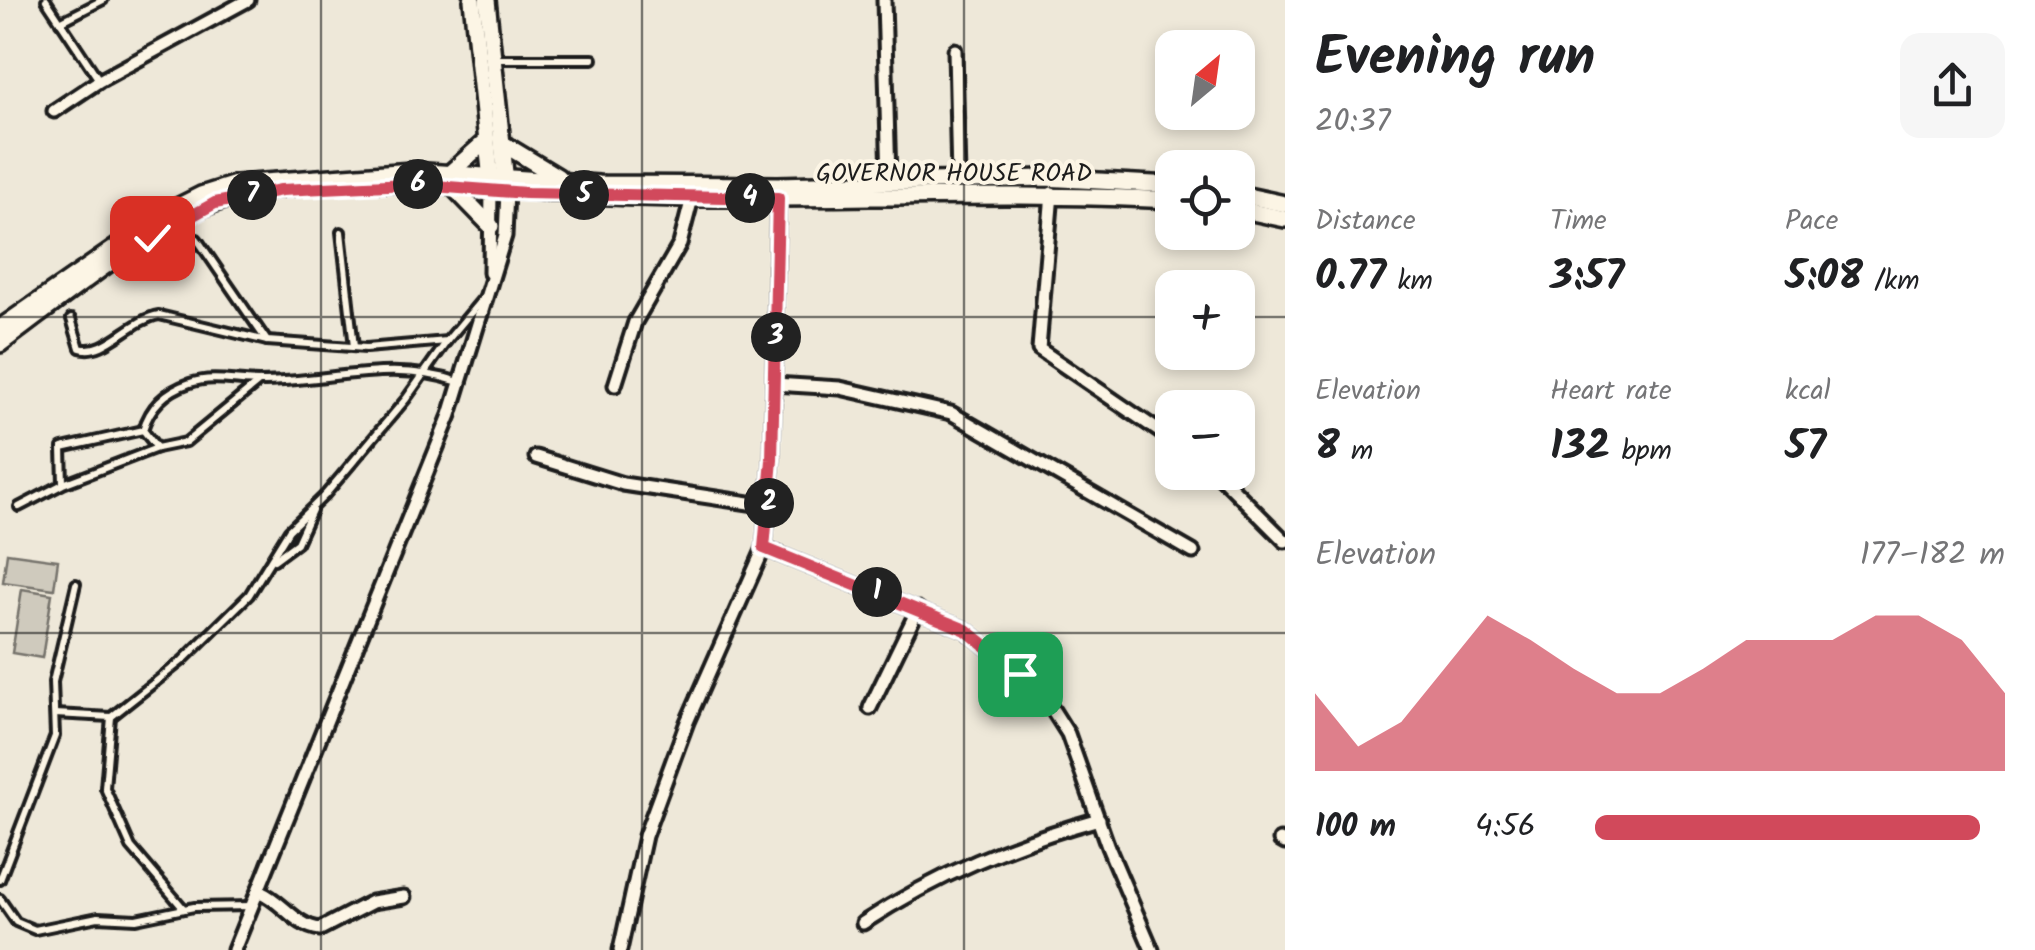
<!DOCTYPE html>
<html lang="en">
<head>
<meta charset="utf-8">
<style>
  body { margin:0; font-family:Kalam,sans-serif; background:#f6f6f6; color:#202124; height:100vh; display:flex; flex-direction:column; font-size:38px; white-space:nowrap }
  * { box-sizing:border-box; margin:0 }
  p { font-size:32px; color:#757577 }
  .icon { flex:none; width:55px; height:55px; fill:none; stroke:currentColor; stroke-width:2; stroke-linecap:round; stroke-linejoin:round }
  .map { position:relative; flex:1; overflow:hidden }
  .drawer { display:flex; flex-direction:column; background:#fff; width:750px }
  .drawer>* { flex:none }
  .needle { width:65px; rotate:29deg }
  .buttons { position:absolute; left:1155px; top:30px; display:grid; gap:20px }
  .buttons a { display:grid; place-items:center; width:100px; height:100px; border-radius:20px; background:#fff; box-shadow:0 5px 15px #0003; font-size:50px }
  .pin { position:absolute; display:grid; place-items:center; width:85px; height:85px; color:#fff; margin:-42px; border-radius:20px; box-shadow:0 5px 15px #0006 }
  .km { position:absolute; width:50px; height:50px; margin:-25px; border-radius:50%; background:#222; color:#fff; font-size:28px; line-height:50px; text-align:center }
  .round { display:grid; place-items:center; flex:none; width:105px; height:105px; border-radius:20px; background:#f6f6f6 }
  .overview { display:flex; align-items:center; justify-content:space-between; height:170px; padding:0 30px }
  h1 { font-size:55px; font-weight:700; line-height:75px }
  .metrics { display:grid; grid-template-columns:repeat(3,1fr); gap:15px; height:170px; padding:10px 30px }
  .metrics div { display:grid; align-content:center }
  .metrics b { font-size:42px; font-weight:700 }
  .metrics small { font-size:28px; font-weight:400 }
  .metrics p { font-size:28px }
  .chart { height:280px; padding:20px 30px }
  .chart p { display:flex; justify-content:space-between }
  .chart svg { width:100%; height:180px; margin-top:10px; fill:#d1495b; opacity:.7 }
  ul { padding:0 30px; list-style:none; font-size:32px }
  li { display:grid; grid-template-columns:160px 120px 1fr; align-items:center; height:75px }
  li i { height:25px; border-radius:12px; background:#d1495b }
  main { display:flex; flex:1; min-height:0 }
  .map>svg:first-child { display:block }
</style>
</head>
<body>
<main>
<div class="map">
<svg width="1285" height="950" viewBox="0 0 1285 950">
  <rect width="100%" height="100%" fill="#eee8d9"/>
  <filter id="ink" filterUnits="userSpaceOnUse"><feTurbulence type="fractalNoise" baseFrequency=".01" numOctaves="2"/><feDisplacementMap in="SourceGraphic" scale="20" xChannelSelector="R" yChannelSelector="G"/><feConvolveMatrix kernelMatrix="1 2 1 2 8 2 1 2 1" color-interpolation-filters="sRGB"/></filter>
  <g filter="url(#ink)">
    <!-- grass -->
    <g fill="#cfcabd" stroke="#76736c" stroke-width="2.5">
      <path d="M 7,553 L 58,560 L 54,589 L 3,582 Z"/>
      <path d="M 22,589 L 52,594 L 42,658 L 12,653 Z"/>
    </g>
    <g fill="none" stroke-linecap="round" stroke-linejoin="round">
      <defs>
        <g id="lane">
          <path d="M 46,0 L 99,80"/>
          <path d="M 60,22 L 103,0"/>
          <path d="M 497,59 L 593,59"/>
          <path d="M 341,232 L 354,347"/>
          <path d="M 197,239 L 267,341"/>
          <path d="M 71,319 L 80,348 C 105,356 130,320 159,315 L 267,341 L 366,348 L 447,341 L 483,298"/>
          <path d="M 143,430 C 150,406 166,391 190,383 C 213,375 236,382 259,382 C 329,382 391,359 459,382"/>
          <path d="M 143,430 L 157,448"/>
          <path d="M 63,483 L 62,448 L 143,430"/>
          <path d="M 19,507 L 63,484 L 157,448 L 186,442 L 259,382"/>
          <path d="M 274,560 L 297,543 L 312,510"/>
          <path d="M 55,714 L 111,717"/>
          <path d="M 0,880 L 55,736 L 53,682 L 76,584"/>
          <path d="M 0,899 L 16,922 L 35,930 L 98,917 L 136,919 L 194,907 L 253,906"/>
          <path d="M 184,909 L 131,847 L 105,788 L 111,717 L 183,660 L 249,595 L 289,530 L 325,495 L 406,399 L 447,341"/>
        </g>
        <g id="street">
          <path d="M 884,0 L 889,180"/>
          <path d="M 955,50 L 958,179"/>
          <path d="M 54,111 L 99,81 L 248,0"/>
          <path d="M 778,190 L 772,460 L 764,548 L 966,630 L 1020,674 L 1049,704 L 1068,734 L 1108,847 L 1152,950"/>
          <path d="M 1052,193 L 1039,349 L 1172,440"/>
          <path d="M 490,273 L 491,189"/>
          <path d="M 774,384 L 840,388 L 951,413 L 1193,552"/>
          <path d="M 615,385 L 635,322 L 680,244 L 692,198"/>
          <path d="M 536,457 L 623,484 L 769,506"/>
          <path d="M 1216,472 L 1285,541"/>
          <path d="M 870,708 L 918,609"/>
          <path d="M 1280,840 L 1285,843"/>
          <path d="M 260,892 C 282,901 295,926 320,929 L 372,902 L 404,897"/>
          <path d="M 863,923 C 938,874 1013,843 1099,819"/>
          <path d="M 234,950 L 450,415 L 505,236 L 507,191"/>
          <path d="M 620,950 L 645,836 L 687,722 L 764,548"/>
        </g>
        <g id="secondary">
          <path d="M 472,0 L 491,180"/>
          <path d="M 487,0 L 506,182"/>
          <path d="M 505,145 L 558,177"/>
          <path d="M 451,172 L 487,140"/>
          <path d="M 452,186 L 491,226"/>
          <path d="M 1238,194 L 1285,204"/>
          <path d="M 1238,209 L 1285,219"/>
          <path d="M 0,328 L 167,212 L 201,195 L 236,184 L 412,171 L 599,184 L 778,185 L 1044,178 L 1172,185"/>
          <path d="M 0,344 C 56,303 152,224 215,203 C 335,163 509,194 636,197 C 815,202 994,190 1172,200"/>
        </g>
      </defs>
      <!-- lane casing -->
      <use href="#lane" stroke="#1c1c1c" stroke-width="14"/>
      <!-- street casing -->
      <use href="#street" stroke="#1c1c1c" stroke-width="19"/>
      <!-- secondary casing -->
      <use href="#secondary" stroke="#1c1c1c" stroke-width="22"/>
      <!-- lane -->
      <use href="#lane" stroke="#fcf5e5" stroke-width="6"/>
      <!-- street -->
      <use href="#street" stroke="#fcf5e5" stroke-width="11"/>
      <!-- secondary -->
      <use href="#secondary" stroke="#fcf5e5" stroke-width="15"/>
    </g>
  </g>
  <g fill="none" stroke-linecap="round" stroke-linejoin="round" filter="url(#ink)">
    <defs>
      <path id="route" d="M 152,238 L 215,203 L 281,190 L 408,184 L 526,193 L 778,198 L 772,460 L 764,548 L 966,630 L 1020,674"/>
    </defs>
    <!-- route casing -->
    <use href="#route" stroke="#fff" stroke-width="20"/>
    <!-- route -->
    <use href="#route" stroke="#d1495b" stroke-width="12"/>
  </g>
  <!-- grid -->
  <path fill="none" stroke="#1c1c1c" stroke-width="2.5" stroke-opacity="0.55" d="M 321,0 L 321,950M 642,0 L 642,950M 964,0 L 964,950M 0,317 L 1172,317M 1238,317 L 1285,317M 0,633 L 1285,633"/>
  <g text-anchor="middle" stroke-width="8" stroke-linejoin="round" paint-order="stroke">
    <!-- street labels -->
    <g font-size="25" fill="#1c1c1c" stroke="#fcf5e5">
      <text x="954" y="181">GOVERNOR HOUSE ROAD</text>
    </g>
  </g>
</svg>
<div class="buttons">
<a><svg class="needle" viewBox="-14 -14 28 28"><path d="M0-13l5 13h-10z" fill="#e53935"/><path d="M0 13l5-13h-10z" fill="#757577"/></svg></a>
<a><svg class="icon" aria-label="locate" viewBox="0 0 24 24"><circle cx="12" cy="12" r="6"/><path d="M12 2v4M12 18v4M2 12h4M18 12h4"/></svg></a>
<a>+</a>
<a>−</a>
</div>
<div class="pin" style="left:1020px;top:674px;background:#1e9e55"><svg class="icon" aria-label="arrive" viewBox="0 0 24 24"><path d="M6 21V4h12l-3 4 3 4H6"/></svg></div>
<div class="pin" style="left:152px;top:238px;background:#d93025"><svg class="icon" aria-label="check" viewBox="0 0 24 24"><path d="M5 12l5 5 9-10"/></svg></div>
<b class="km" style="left:877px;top:592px">1</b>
<b class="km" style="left:769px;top:503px">2</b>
<b class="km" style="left:776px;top:337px">3</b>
<b class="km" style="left:750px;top:198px">4</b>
<b class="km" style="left:584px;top:195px">5</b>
<b class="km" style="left:418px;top:184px">6</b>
<b class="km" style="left:252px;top:195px">7</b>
</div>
<section class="drawer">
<div class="overview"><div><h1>Evening run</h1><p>20:37</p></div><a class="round"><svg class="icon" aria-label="share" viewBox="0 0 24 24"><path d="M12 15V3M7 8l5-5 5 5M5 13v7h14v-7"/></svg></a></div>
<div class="metrics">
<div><p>Distance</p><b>0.77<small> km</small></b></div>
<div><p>Time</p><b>3:57</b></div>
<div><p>Pace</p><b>5:08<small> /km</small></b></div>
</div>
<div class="metrics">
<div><p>Elevation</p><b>8<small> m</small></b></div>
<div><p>Heart rate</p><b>132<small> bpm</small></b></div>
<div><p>kcal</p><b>57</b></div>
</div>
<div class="chart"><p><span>Elevation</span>177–182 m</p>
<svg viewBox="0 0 160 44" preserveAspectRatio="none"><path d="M0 44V25L10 38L20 32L30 19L40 6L50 12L60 19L70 25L80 25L90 19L100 12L110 12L120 12L130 6L140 6L150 12L160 25V44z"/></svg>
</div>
<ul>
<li><b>100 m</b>4:56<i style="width:94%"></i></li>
</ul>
</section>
</main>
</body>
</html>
